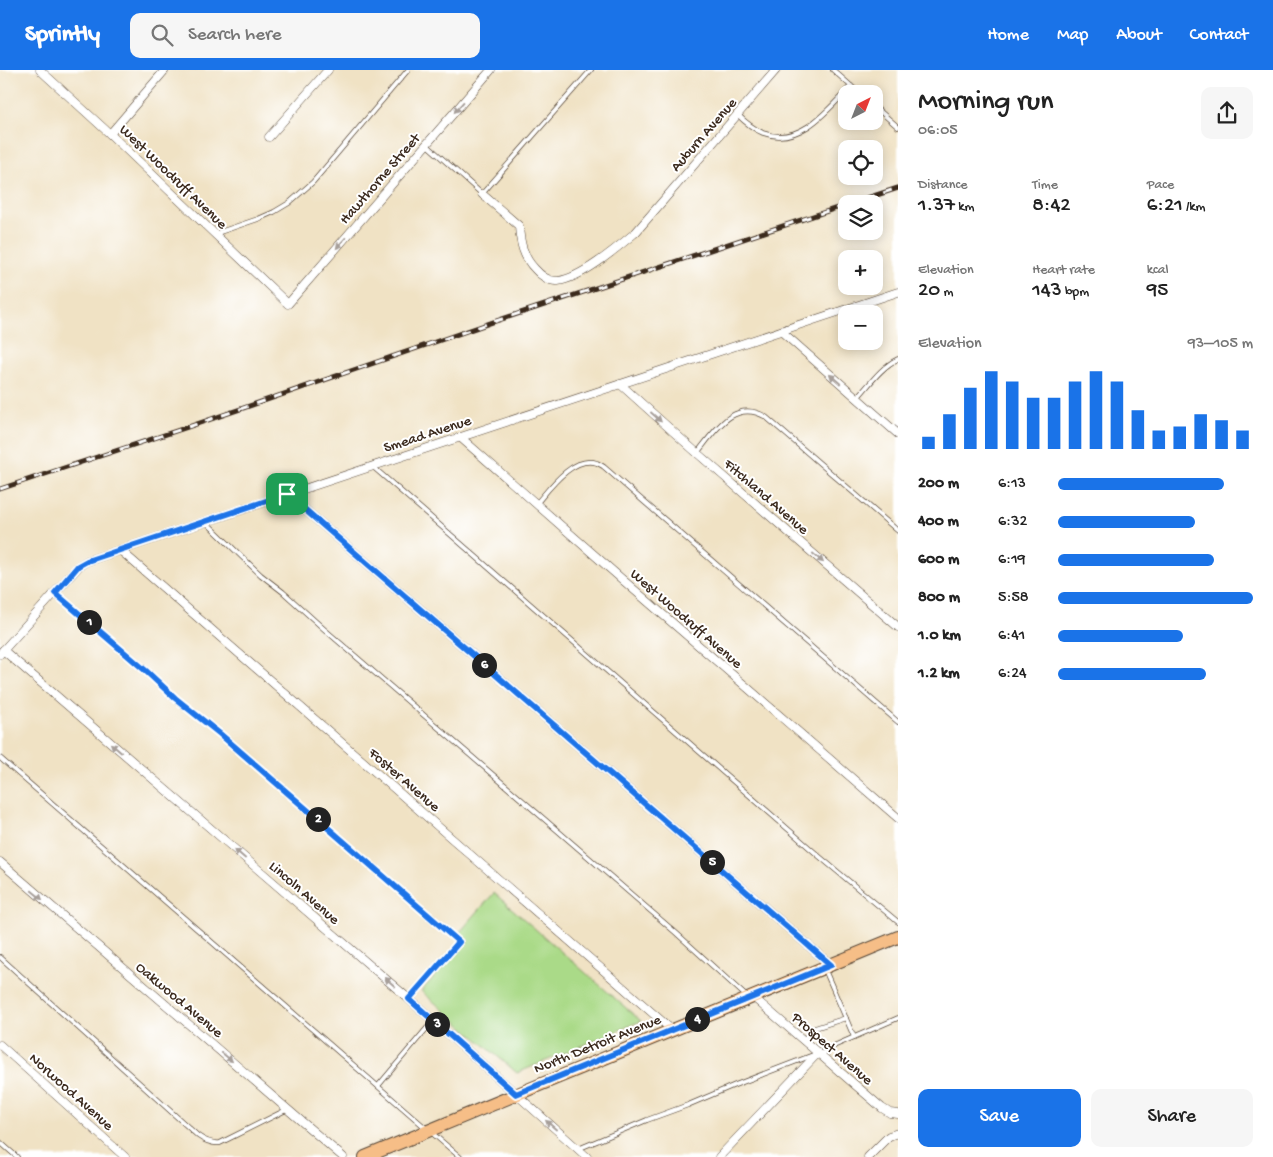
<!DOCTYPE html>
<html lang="en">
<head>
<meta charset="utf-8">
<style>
  body { margin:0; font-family:"Gochi Hand",sans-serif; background:#f6f6f6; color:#222; height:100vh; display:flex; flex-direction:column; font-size:19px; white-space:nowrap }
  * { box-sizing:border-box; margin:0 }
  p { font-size:16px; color:#767676 }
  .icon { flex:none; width:28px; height:28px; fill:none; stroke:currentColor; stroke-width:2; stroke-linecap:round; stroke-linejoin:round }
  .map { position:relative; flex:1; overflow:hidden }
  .drawer { display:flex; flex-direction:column; background:#fff; width:375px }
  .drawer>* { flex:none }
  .needle { width:32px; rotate:42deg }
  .buttons { position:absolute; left:838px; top:15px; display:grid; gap:10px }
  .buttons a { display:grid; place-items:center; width:45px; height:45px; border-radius:10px; background:#fff; box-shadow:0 2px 12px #0003; font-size:25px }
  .pin { position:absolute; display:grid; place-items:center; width:42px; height:42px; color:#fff; margin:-21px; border-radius:10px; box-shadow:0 2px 8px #0006 }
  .km { position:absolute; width:25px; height:25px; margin:-12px; border-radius:50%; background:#222; color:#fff; font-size:14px; line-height:25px; text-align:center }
  .round { display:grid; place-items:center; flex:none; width:52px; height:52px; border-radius:10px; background:#f6f6f6 }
  .overview { display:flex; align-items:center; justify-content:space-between; height:85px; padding:0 20px }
  h1 { font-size:28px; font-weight:600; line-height:38px }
  .stats { display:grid; grid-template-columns:repeat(3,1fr); gap:8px; height:85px; padding:5px 20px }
  .stats div { display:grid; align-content:center }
  .stats b { font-size:21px; font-weight:600 }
  .stats small { font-size:14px; font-weight:400 }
  .stats p { font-size:14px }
  .chart { height:140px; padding:10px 20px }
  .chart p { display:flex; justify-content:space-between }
  .chart svg { width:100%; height:90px; margin-top:5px; stroke:#1a73e8; stroke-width:6 }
  .button { display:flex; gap:10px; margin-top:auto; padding:10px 20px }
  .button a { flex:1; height:58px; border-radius:10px; background:#1a73e8; color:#fff; font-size:20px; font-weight:600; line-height:58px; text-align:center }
  .button a+a { background:#f6f6f6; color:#222 }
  ul { padding:0 20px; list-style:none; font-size:16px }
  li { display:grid; grid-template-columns:80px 60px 1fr; align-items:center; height:38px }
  li i { height:12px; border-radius:6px; background:#1a73e8 }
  header { display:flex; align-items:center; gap:30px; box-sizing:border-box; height:70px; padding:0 25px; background:#1a73e8; color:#fff }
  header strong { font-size:24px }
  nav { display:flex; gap:28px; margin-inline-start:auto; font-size:18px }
  .search { width:350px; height:45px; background:#f6f6f6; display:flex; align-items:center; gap:12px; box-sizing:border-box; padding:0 18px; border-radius:10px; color:#767676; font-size:19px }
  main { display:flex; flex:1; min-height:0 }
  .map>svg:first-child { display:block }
</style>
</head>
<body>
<header>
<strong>Sprintly</strong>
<div class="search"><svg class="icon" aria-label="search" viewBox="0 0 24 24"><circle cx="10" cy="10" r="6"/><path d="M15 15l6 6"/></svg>Search here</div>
<nav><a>Home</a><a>Map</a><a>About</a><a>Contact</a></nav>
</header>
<main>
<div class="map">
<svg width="898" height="1087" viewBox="0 0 898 1087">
  <rect width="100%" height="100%" fill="#fff"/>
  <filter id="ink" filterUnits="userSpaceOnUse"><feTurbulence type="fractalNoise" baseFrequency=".02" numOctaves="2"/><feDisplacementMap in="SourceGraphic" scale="10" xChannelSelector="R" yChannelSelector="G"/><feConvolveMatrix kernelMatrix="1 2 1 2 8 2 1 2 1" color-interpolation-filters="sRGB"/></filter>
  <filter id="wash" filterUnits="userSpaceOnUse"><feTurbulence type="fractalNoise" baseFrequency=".0096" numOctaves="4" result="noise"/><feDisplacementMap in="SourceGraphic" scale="20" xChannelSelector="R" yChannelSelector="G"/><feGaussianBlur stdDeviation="1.12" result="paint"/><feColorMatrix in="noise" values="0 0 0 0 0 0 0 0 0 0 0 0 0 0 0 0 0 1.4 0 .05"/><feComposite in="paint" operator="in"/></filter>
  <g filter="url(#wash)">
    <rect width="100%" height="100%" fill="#f0e2c4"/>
    <!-- green -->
    <path fill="#aada88" stroke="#728253" d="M 494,823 L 641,951 L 517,1003 L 421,921 L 468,871 L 459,863 Z"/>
  </g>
  <g filter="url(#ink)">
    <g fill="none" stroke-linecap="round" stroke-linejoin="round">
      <defs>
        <g id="lane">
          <path d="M 833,0 L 860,24"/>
          <path d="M 874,36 L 898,57"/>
          <path d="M 738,45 C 745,52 754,59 763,63 C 800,77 829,39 851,16"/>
          <path d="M 426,74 L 482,124 L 591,0"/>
          <path d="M 214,164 L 258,149 L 274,142 L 289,133 L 313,112 L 408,0"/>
          <path d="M 857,328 C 870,314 881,297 898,289"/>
          <path d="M 697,383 C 715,361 734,328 766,347 L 898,461"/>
          <path d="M 372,396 L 820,787 L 898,852"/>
          <path d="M 536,434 C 549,419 573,385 597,393 C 597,393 603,396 604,397 L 898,652"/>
          <path d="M 206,452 L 242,487 L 261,505 L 283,522 L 324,559 L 675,862 L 747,927"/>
          <path d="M 55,523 L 147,601 L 175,629 L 220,664 L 459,872 L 409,929"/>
          <path d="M 0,688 L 427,1059"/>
          <path d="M 0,887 L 198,1066 C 205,1071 211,1074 220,1073 L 288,1039"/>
          <path d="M 825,900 L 854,967"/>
          <path d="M 803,970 L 815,958 L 846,948"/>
          <path d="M 821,986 L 827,980 L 836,975 L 898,948"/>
          <path d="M 378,1016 L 433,951"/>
          <path d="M 432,1063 L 460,1087"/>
          <path d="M 0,1072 L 17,1087"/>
          <path d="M 578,1079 L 647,1050 L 688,1035 L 735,1015 L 813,985"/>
        </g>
        <g id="street">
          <path d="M 40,0 L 110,64 L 288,234 L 491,0"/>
          <path d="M 110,64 L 165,0"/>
          <path d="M 269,67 L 328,0"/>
          <path d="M 482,124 L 519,156 C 520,172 523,187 535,199 C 540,205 549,212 558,211 C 582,208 618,177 636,162 L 776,0"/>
          <path d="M 781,261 L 898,364"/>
          <path d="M 620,314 L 697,383 L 898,557"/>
          <path d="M 460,367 L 624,511 L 898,748"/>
          <path d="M 287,424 L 831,895"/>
          <path d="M 120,480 L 672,960"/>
          <path d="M 3,580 L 409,929 L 587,1087"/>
          <path d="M 0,584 L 79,496 L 87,491 L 898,222"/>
          <path d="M 0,792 L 343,1087"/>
          <path d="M 753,927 L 882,1038 L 890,1043 L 898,1044"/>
          <path d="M 0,975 L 125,1087"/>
          <path d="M 719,1087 L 818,983"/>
          <path d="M 868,1087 L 889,1066 L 898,1063"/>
        </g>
        <path id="primary" d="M 365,1087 L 898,867"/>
      </defs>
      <!-- lane casing -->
      <use href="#lane" stroke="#564637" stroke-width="5.5"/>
      <!-- street casing -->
      <use href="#street" stroke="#564637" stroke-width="9"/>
      <!-- primary casing -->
      <use href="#primary" stroke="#564637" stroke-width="14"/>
      <!-- lane -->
      <use href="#lane" stroke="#fff" stroke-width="4"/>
      <!-- street -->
      <use href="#street" stroke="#fff" stroke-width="8"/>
      <!-- primary -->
      <use href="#primary" stroke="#f6be87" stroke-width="12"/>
      <defs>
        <g id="rail">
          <path d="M 849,134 L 898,118"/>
          <path d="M 0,419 L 188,357 L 493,252 L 846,135"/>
        </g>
      </defs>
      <!-- rail casing -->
      <use href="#rail" stroke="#3b2a1e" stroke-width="5"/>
      <!-- rail -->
      <use href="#rail" stroke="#fff" stroke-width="3" stroke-dasharray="9" stroke-linecap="butt"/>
    </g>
    <!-- one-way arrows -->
    <defs><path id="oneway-solid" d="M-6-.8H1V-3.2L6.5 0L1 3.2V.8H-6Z" transform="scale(1.25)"/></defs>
    <g fill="#a79f9a">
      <use href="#oneway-solid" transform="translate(459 37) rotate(131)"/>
      <use href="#oneway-solid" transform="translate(341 173) rotate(131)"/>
      <use href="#oneway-solid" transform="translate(835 309) rotate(-139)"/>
      <use href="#oneway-solid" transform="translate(656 347) rotate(42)"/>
      <use href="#oneway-solid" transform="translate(818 488) rotate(41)"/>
      <use href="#oneway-solid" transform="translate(116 678) rotate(-139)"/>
      <use href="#oneway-solid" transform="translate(240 784) rotate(-139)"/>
      <use href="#oneway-solid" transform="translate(37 825) rotate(40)"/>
      <use href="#oneway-solid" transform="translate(390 912) rotate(-139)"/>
      <use href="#oneway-solid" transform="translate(227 987) rotate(40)"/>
      <use href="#oneway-solid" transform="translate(551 1055) rotate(-139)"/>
    </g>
  </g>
  <g fill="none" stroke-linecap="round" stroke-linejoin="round" filter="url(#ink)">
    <defs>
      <path id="route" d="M 287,424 L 831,895 L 516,1024 L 409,929 L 459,872 L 220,664 L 175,628 L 146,601 L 55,523 L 78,496 L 87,491 Z"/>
    </defs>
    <!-- route casing -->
    <use href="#route" stroke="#fff" stroke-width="10"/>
    <!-- route -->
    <use href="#route" stroke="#1a73e8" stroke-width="6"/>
  </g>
  <g text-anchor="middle" stroke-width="4" stroke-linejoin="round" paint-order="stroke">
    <!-- street labels -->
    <g font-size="15" fill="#3b2a1e" stroke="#fff">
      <text transform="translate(703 64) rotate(-49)" y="5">Auburn Avenue</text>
      <text transform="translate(174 106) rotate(44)" y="5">West Woodruff Avenue</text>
      <text transform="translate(379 108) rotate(-49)" y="5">Hawthorne Street</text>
      <text transform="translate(427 363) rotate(-18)" y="5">Smead Avenue</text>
      <text transform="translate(767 426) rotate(41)" y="5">Fitchland Avenue</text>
      <text transform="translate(687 548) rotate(41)" y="5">West Woodruff Avenue</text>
      <text transform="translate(405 709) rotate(41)" y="5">Foster Avenue</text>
      <text transform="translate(305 822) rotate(41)" y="5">Lincoln Avenue</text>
      <text transform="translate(180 929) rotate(40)" y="5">Oakwood Avenue</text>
      <text transform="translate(597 973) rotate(-22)" y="5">North Detroit Avenue</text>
      <text transform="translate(833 978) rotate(41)" y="5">Prospect Avenue</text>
      <text transform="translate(72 1021) rotate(42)" y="5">Norwood Avenue</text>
    </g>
  </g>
</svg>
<div class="buttons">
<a><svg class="needle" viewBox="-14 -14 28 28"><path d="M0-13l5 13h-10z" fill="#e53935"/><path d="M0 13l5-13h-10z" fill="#767676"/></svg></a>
<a><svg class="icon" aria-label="locate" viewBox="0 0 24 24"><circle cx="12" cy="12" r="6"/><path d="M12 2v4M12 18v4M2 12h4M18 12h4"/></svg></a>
<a><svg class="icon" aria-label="layers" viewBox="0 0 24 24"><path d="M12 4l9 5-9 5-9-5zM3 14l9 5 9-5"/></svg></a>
<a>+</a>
<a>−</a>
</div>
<div class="pin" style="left:287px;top:424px;background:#1e9e55"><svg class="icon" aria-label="arrive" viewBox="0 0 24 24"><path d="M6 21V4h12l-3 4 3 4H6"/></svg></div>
<b class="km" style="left:89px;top:552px">1</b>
<b class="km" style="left:318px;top:749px">2</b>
<b class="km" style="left:437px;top:954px">3</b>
<b class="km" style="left:697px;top:949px">4</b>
<b class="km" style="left:712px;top:792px">5</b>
<b class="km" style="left:484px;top:595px">6</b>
</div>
<section class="drawer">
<div class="overview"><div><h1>Morning run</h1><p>06:05</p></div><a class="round"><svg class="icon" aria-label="share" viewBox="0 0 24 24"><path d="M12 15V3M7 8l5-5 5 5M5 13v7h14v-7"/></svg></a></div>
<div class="stats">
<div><p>Distance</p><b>1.37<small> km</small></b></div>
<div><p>Time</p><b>8:42</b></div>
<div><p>Pace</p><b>6:21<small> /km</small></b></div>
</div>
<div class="stats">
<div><p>Elevation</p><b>20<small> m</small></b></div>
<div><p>Heart rate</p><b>143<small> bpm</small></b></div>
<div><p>kcal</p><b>95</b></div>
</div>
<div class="chart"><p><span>Elevation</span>93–105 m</p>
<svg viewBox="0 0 160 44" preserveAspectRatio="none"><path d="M5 44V38M15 44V27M25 44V14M35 44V6M45 44V11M55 44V19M65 44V19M75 44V11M85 44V6M95 44V11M105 44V25M115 44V35M125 44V33M135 44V27M145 44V30M155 44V35"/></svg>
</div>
<ul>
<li><b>200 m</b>6:13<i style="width:85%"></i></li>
<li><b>400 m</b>6:32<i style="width:70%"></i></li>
<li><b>600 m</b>6:19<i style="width:80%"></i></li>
<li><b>800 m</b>5:58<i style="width:100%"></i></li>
<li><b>1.0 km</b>6:41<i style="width:64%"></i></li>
<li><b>1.2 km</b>6:24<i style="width:76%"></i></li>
</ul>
<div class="button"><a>Save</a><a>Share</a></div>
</section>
</main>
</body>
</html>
